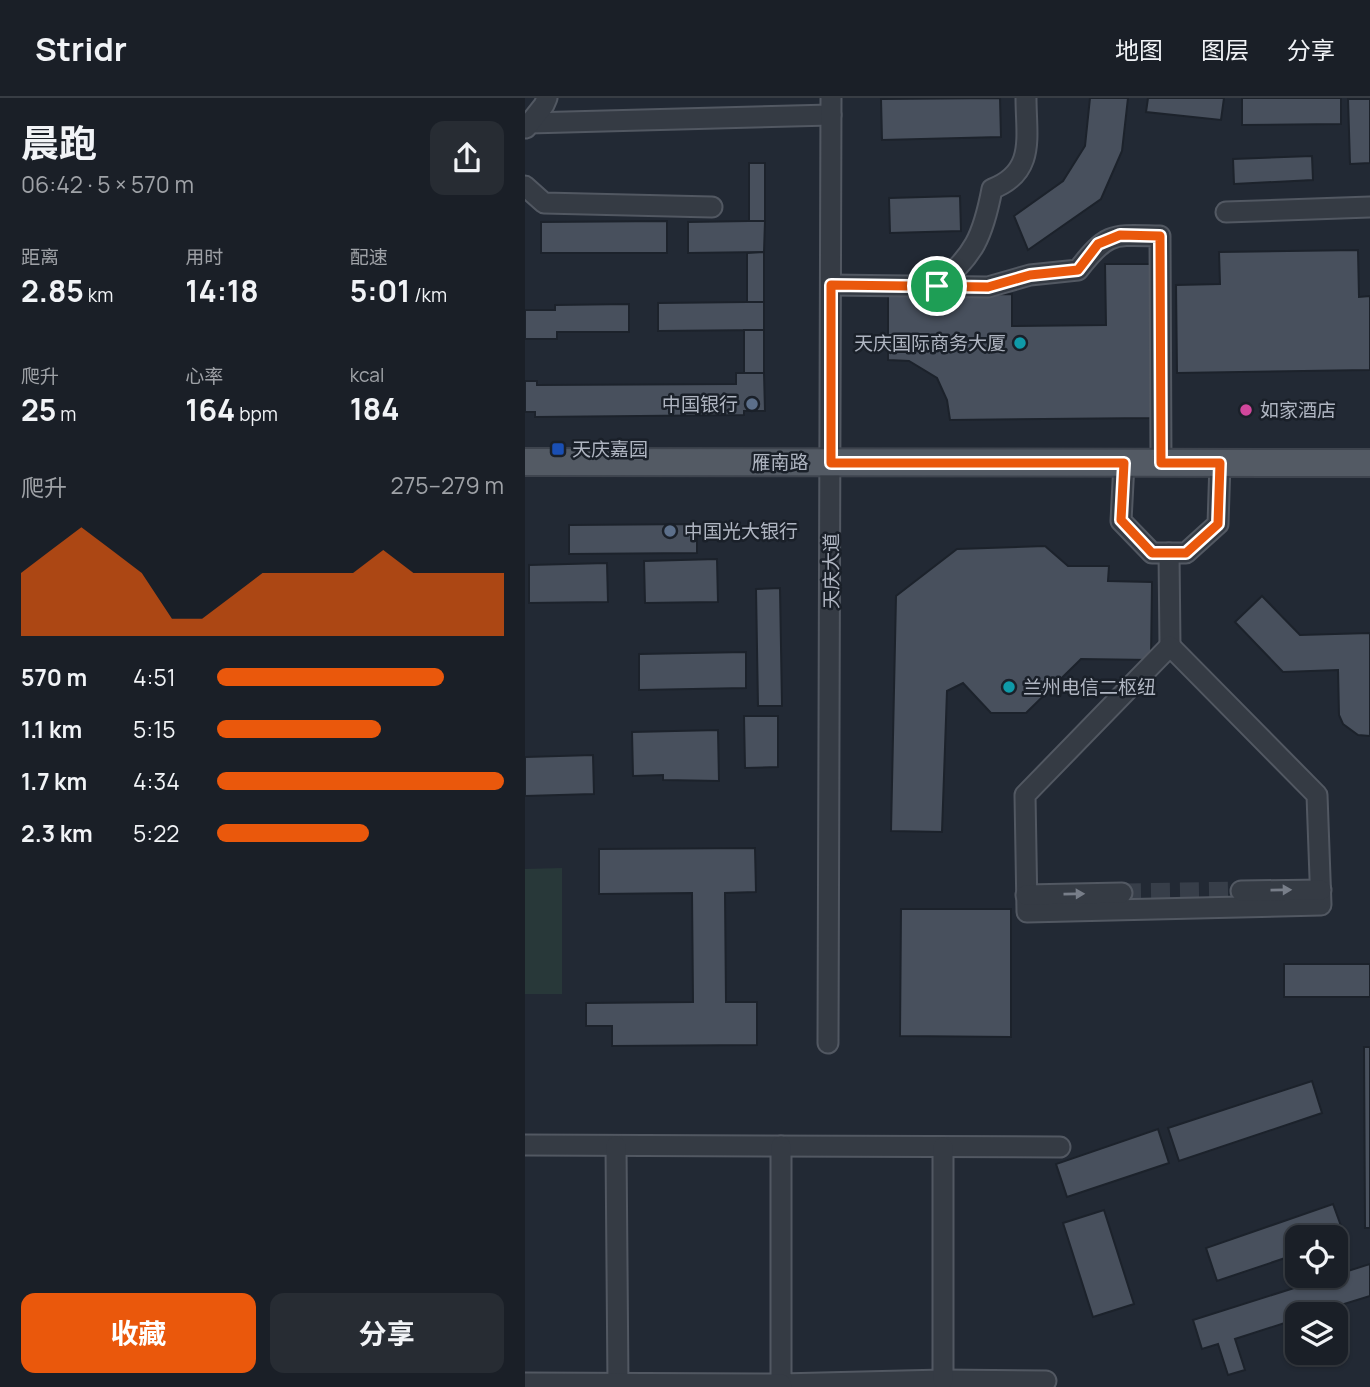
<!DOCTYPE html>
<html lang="zh">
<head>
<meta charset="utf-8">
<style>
  body { margin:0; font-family:Manrope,"Noto Sans SC",sans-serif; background:#272c33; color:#f1f3f6; height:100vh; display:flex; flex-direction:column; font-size:26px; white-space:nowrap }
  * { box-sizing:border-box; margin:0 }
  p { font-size:23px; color:#9fa2a7 }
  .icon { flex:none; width:38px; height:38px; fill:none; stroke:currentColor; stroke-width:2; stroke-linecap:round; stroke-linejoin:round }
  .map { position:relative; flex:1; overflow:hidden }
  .panel { display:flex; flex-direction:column; background:#1a1f27; width:525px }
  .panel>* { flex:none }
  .controls { position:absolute; left:760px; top:1127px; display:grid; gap:14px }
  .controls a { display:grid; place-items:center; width:63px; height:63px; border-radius:14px; background:#1a1f27; box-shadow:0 2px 5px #0004,0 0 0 2px #383d44; font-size:35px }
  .pin { position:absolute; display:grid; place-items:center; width:60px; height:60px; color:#fff; margin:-30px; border:4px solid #fff; border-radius:50%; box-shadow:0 2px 7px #0007 }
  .round { display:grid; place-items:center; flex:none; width:74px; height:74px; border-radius:14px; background:#272c33 }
  .summary { display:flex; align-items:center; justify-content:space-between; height:119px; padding:0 21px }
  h1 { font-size:38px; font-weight:700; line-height:52px }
  .metrics { display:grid; grid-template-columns:repeat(3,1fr); gap:10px; height:119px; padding:7px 21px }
  .metrics div { display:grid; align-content:center }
  .metrics b { font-size:30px; font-weight:700 }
  .metrics small { font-size:19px; font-weight:400 }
  .metrics p { font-size:19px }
  .chart { height:196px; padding:14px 21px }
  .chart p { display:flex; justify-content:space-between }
  .chart svg { width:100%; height:126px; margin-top:7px; fill:#ea580c; opacity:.7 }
  .action { display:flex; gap:14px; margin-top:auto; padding:14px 21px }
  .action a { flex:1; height:80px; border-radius:14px; background:#ea580c; color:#fff; font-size:28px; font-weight:700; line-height:80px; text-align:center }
  .action a+a { background:#272c33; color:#f1f3f6 }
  ul { padding:0 21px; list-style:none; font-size:23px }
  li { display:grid; grid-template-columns:112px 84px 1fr; align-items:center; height:52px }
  li i { height:18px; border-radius:9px; background:#ea580c }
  header { display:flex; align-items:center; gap:42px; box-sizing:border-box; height:98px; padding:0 35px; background:#1a1f27; border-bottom:2px solid #383d44 }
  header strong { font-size:33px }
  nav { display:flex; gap:38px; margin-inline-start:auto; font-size:24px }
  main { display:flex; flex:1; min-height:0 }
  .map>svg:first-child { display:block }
</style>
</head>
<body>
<header>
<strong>Stridr</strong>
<nav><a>地图</a><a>图层</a><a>分享</a></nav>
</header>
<main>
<section class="panel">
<div class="summary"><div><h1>晨跑</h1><p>06:42 · 5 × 570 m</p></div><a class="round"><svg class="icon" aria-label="share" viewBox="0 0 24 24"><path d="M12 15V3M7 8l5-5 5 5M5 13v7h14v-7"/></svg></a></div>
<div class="metrics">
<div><p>距离</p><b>2.85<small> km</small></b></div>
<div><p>用时</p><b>14:18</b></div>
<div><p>配速</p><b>5:01<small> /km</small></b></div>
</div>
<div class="metrics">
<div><p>爬升</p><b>25<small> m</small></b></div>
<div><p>心率</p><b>164<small> bpm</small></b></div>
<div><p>kcal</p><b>184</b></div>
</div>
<div class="chart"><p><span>爬升</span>275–279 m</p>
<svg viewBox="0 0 160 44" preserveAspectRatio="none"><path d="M0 44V22L10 14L20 6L30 14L40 22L50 38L60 38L70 30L80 22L90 22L100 22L110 22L120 14L130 22L140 22L150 22L160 22V44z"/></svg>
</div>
<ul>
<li><b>570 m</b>4:51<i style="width:79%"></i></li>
<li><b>1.1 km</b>5:15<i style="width:57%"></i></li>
<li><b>1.7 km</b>4:34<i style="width:100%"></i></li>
<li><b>2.3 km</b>5:22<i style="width:53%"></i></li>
</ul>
<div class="action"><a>收藏</a><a>分享</a></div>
</section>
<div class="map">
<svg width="845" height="1289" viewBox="0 0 845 1289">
  <rect width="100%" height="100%" fill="#222934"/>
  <!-- green -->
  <path fill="#283839" d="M 37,770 L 37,896 L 0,896 L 0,771 Z"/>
  <!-- building -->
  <g fill="#48505d" stroke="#1c222b" stroke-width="2">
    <path d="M 475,0 L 476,39 L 357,42 L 356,1 Z"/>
    <path d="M 565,0 L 603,0 L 597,53 L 576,101 L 503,152 L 489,118 L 538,83 L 560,48 Z"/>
    <path d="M 623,0 L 699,0 L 696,22 L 621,14 Z"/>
    <path d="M 717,0 L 816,0 L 816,26 L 717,27 Z"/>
    <path d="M 823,1 L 845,1 L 845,65 L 825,66 Z"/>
    <path d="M 787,58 L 788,82 L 709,86 L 708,61 Z"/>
    <rect x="224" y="65" width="16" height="58"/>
    <path d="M 435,98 L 436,133 L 365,135 L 364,100 Z"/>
    <path d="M 142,123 L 142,155 L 16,155 L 16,124 Z"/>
    <path d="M 224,123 L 240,123 L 239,154 L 163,155 L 163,124 Z"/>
    <path d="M 833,152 L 834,199 L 845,198 L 845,272 L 652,275 L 651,187 L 695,186 L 694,154 Z"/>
    <path d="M 239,154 L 239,204 L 222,204 L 222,155 Z"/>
    <path d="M 580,166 L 627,166 L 628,320 L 425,322 L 422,302 L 412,280 L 384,263 L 363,262 L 363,197 L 487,196 L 487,228 L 581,227 Z"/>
    <path d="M 222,204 L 239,204 L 239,232 L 133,233 L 133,205 Z"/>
    <path d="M 104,206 L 104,234 L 32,234 L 32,241 L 0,241 L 0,212 L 30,212 L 30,207 Z"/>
    <rect x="219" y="232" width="20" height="43"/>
    <path d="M 211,275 L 239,275 L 240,313 L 219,313 L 219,317 L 10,319 L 10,314 L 0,314 L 0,283 L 12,283 L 12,287 L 211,286 Z"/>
    <path d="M 172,426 L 172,455 L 44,456 L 44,427 Z"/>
    <path d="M 520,448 L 543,468 L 584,468 L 583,483 L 627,484 L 626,562 L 556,561 L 501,615 L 466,615 L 438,585 L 422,593 L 417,734 L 366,733 L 371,498 L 432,451 Z"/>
    <path d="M 192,461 L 193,504 L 120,505 L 119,463 Z"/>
    <path d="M 82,465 L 83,504 L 4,505 L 4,467 Z"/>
    <path d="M 255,490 L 257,608 L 233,608 L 231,491 Z"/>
    <path d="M 737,498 L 775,537 L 845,535 L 845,638 L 833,637 L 818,626 L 814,617 L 813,572 L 758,574 L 710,524 Z"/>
    <path d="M 221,554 L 221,590 L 114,592 L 114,556 Z"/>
    <path d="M 219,618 L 253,618 L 253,669 L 220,670 Z"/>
    <path d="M 193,632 L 194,683 L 138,682 L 138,677 L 108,678 L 107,634 Z"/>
    <path d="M 68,657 L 69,696 L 0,698 L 0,659 Z"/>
    <path d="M 230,750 L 231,794 L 200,795 L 201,904 L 232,904 L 232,947 L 87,948 L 87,928 L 61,928 L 61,905 L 168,904 L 167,795 L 74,796 L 74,751 Z"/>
    <path d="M 376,811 L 486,811 L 486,939 L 375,938 Z"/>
    <rect x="759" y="866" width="86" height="33"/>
    <path d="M 839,949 L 845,949 L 845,1130 L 840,1130 Z"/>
    <path d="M 787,983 L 797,1015 L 654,1063 L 643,1030 Z"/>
    <path d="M 633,1031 L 644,1065 L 542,1099 L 531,1066 Z"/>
    <path d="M 808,1106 L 820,1139 L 810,1143 L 810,1139 L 772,1139 L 772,1156 L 692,1183 L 681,1150 Z"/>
    <path d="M 579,1112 L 609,1206 L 568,1219 L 538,1125 Z"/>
    <path d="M 845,1166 L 845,1198 L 787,1216 L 772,1216 L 772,1221 L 710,1241 L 720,1272 L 703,1277 L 693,1246 L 677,1251 L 668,1222 Z"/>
  </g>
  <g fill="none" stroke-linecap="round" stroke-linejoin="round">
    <!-- minor-tunnel -->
    <path stroke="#373e49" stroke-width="19" stroke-dasharray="19 10" stroke-linecap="butt" d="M 597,795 L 716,793"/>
    <defs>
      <g id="minor">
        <path d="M 4,25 L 306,17"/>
        <path d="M 1,30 L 19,7 L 22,0"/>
        <path d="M 0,88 L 19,105 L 187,109"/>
        <path d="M 701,114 L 845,109"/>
        <path d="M 306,187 L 463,189 L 505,177 L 553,172 C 583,133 588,137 635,138 L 636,365"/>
        <path d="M 412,188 C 449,158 458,138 467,91 C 511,74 501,39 501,0"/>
        <path d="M 599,365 L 596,423 L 627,455 L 661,455 L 693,426 L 695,365"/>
        <path d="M 644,455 L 645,548"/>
        <path d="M 645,548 L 792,697 L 796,807 L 502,814 L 500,697 Z"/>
        <path d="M 716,793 L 796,792"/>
        <path d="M 501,797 L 597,795"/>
        <path d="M 303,945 L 306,0"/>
        <path d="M 0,1047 L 535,1049"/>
        <path d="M 91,1048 L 93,1287"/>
        <path d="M 256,1048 L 256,1286 L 418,1282 L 521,1283"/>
        <path d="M 418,1049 L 418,1282"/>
        <path d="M 0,1285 L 256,1286 L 257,1289"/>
      </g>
      <path id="major" d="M 0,364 L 845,365"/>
    </defs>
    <!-- minor casing -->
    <use href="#minor" stroke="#525862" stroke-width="23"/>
    <!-- major casing -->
    <use href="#major" stroke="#3e444e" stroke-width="30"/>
    <!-- minor -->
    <use href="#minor" stroke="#353b44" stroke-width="19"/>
    <!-- major -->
    <use href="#major" stroke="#535a64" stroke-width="26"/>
  </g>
  <!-- one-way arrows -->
  <defs><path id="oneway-solid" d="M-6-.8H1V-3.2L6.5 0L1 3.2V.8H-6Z" transform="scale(1.75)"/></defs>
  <g fill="#787e89">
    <use href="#oneway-solid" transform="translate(756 792) rotate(-1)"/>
    <use href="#oneway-solid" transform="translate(549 796) rotate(-1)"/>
  </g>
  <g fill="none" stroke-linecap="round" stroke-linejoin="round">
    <defs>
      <path id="route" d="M 595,137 L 635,138 L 636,365 L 695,365 L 693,426 L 661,455 L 627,455 L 596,422 L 599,365 L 306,365 L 306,187 L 463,189 L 505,177 L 553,172 L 573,146 Z"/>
    </defs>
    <!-- route casing -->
    <use href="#route" stroke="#fff" stroke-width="14"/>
    <!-- route -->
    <use href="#route" stroke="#ea580c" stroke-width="9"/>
  </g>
  <!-- markers -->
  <g fill="#0f9aa8" stroke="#1a2029" stroke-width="2.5">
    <circle cx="495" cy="245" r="7"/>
    <circle cx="484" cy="589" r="7"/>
  </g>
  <g fill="#5c6f8a" stroke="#1a2029" stroke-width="2.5">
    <circle cx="227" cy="306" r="7"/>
    <circle cx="145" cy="433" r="7"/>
  </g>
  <circle fill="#d1479c" stroke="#1a2029" stroke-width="2.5" cx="721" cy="312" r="7"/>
  <rect fill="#1a4fb4" stroke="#1a2029" stroke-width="2.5" x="26" y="344" width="14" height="14" rx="3.5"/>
  <g text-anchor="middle" stroke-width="5" stroke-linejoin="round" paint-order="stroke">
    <!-- poi labels -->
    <g font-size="19" fill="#afb5c1" stroke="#1a2029" text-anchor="start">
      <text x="481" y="252" text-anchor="end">天庆国际商务大厦</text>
      <text x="213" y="313" text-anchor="end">中国银行</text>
      <text x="735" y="319">如家酒店</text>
      <text x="47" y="358">天庆嘉园</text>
      <text x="159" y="440">中国光大银行</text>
      <text x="498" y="596">兰州电信二枢纽</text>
    </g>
    <!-- street labels -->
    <g font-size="19" fill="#afb5c1" stroke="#1a2029">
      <text x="255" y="371">雁南路</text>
      <text transform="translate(306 473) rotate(-90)" y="7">天庆大道</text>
    </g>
  </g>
</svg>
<div class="controls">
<a><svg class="icon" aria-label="locate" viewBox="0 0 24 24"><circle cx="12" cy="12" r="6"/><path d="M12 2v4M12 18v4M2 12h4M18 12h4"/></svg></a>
<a><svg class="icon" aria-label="layers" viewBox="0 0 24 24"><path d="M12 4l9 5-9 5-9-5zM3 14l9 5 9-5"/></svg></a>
</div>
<div class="pin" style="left:412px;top:188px;background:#1e9e55"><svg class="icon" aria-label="arrive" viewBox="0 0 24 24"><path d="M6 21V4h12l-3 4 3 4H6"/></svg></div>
</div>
</main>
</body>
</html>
